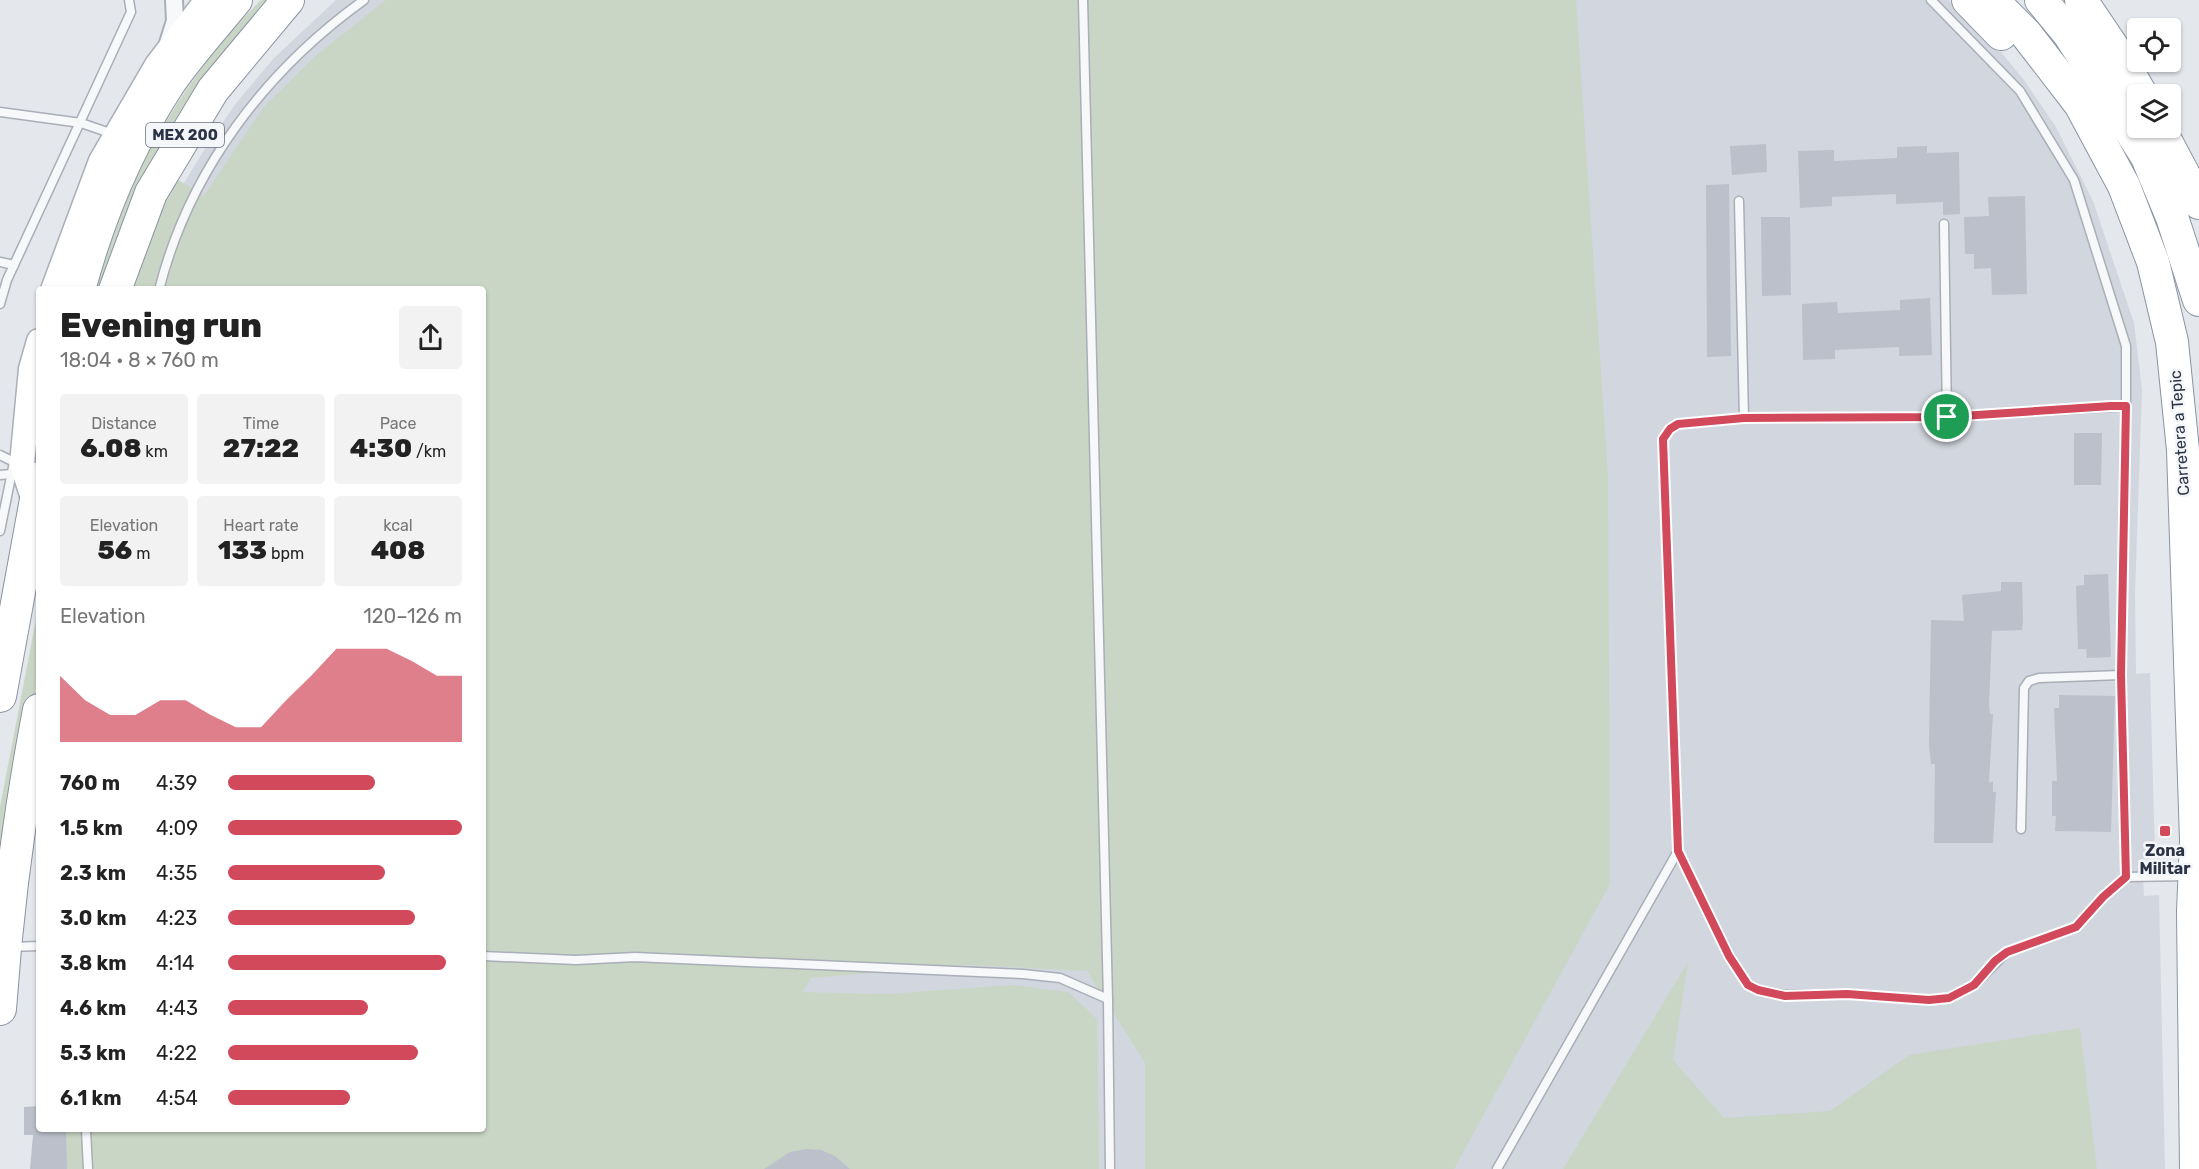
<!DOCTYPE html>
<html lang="en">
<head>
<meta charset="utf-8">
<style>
  body { margin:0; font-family:Rubik,sans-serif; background:#f2f2f2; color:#222; height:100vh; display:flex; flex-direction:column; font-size:22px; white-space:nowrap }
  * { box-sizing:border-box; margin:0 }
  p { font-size:20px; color:#767676 }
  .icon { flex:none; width:33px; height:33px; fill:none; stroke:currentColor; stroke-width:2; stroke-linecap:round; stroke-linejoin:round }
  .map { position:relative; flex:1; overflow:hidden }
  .side { position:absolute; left:36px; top:286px; width:450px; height:846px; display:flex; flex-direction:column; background:#fff; border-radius:6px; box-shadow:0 2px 4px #0004 }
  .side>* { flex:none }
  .tools { position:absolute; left:2127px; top:18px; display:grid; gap:12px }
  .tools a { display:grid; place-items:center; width:54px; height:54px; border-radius:6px; background:#fff; box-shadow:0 2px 4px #0004; font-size:30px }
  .pin { position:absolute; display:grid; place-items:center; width:51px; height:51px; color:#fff; margin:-26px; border:3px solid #fff; border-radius:50%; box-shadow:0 2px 6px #0007 }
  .round { display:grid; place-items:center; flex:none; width:63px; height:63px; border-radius:6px; background:#f2f2f2 }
  .overview { display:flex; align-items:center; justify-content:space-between; height:102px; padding:0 24px }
  h1 { font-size:33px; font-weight:800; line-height:45px }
  .stats { display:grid; grid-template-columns:repeat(3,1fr); gap:9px; height:102px; padding:6px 24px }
  .stats div { display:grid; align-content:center; border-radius:6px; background:#f2f2f2; text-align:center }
  .stats b { font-size:26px; font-weight:800 }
  .stats small { font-size:16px; font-weight:400 }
  .stats p { font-size:16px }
  .chart { height:168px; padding:12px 24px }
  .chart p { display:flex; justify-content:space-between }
  .chart svg { width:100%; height:108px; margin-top:6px; fill:#d1495b; opacity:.7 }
  ul { padding:0 24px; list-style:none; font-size:20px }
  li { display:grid; grid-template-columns:96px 72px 1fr; align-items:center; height:45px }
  li i { height:15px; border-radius:8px; background:#d1495b }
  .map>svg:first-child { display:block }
</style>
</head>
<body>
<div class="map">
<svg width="2199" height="1169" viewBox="0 0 2199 1169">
  <rect width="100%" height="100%" fill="#e4e7ec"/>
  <!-- built -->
  <path fill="#d2d6de" d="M 336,0 L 1948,0 L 1987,35 L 2024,80 L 2056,127 L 2093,201 L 2134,323 L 2142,390 L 2135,594 L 2136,674 L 2150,673 L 2155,858 L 2142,859 L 2144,896 L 2159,895 L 2165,1169 L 67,1169 L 483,1130 L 483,290 L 176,196 L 209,142 L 237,102 L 274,58 Z"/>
  <!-- green -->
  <g fill="#c9d6c5">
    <path d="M 261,0 L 279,0 L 109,289 L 96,290 C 117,187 187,73 261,0 Z"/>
    <path d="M 386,0 L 1576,0 L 1608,476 L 1610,884 L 1454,1169 L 1145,1169 L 1145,1063 L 1087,971 L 971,965 L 811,978 L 802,992 L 888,994 L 1011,985 L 1068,992 L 1097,1019 L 1099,1169 L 59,1169 L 58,1130 L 483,1130 L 483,290 L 133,289 L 156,211 L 172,176 L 204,196 L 263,108 L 314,57 Z"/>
    <path d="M 39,604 L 39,669 L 0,892 L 0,807 Z"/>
    <path d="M 1688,962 L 1673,1060 L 1724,1118 L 1830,1111 L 1909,1055 L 2080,1028 L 2097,1169 L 1563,1169 Z"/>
  </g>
  <!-- building -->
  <g fill="#bbc0ca">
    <path d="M 1766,144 L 1767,172 L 1732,175 L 1730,146 Z"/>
    <path d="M 1927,146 L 1927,153 L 1959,152 L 1960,214 L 1943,215 L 1943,202 L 1896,204 L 1896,194 L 1832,197 L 1832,206 L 1800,208 L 1798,151 L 1834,150 L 1834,161 L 1897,158 L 1897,147 Z"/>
    <path d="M 1729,184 L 1731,356 L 1707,357 L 1706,185 Z"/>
    <path d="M 2025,196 L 2027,294 L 1992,295 L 1991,268 L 1974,269 L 1974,254 L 1965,254 L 1964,217 L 1989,216 L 1988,197 Z"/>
    <path d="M 1761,217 L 1790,217 L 1791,295 L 1762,296 Z"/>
    <path d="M 1930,298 L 1932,355 L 1899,356 L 1899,347 L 1835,350 L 1835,359 L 1803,360 L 1802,304 L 1837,302 L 1838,313 L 1900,310 L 1900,300 Z"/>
    <path d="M 2074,433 L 2102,433 L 2101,485 L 2074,485 Z"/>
    <path d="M 2108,574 L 2111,657 L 2087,658 L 2086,649 L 2078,649 L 2076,586 L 2084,585 L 2084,575 Z"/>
    <path d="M 2001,582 L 2022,582 L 2023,621 L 2022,630 L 1992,631 L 1989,704 L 1990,714 L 1993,714 L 1989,782 L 1993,782 L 1993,792 L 1996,792 L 1993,843 L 1934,843 L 1935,764 L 1931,764 L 1929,745 L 1931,620 L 1964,621 L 1962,595 L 2001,591 Z"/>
    <path d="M 2059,695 L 2115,696 L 2111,832 L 2055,831 L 2056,816 L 2052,816 L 2052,781 L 2057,781 L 2054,708 L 2059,708 Z"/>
    <path d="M 39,1106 L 39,1130 L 66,1130 L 67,1169 L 30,1169 L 33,1135 L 24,1135 L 24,1107 Z"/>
    <path d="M 806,1149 L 821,1150 L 835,1156 L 850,1169 L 764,1169 L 790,1152 Z"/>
  </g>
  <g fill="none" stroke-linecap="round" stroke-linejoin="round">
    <defs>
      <g id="lane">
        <path d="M 1083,0 L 1108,999 L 1110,1169"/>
        <path d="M 1931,0 L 2020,91 L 2074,180 L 2126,346 L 2126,406"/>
        <path d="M 0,112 L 81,123 L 113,134"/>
        <path d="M 1739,201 L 1744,418"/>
        <path d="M 1944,224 L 1947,417"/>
        <path d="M 0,262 L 14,265"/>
        <path d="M 159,290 C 189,171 265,71 364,0"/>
        <path d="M 0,304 L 7,280 L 131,12 L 129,0"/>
        <path d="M 0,455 L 14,462"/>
        <path d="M 0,475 L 11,474"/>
        <path d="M 0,531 L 14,462 L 39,468"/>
        <path d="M 2021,829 L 2024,688 L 2029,681 L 2039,678 L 2121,675"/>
        <path d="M 2126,877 L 2103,897 L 2076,927 L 2007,952 L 1974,985 L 1949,998 L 1929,1000 L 1847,994 L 1785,995 L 1758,990 L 1748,985 L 1729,955 L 1678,851 L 1663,439 L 1670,429 L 1679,424 L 1744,418 L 1947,417 L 2126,406 L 2121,675 L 2126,877 L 2190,876"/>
        <path d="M 10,947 L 39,946"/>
        <path d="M 483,956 L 576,960 L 635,957 L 1023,974 L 1060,978 L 1108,999"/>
        <path d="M 86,1130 L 88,1169"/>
        <path d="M 1497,1169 L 1678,851"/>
      </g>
      <path id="street" d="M 168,43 L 175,21 L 174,0"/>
      <g id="secondary">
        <path d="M 53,290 L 101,161 L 157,65 L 207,0"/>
        <path d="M 35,504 L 22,464 L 31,369 L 39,341"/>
      </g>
      <g id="highway">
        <path d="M 1968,0 L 2001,34"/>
        <path d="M 1992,0 L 2026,34 L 2080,104 L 2124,186 L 2153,262 L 2172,342 L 2183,450 L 2196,840 L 2193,912 L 2196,1169"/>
        <path d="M 2041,0 L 2069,34 L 2147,157 L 2172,217 L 2199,300"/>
        <path d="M 2081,0 L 2122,61 L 2141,94"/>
        <path d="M 2159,128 L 2199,203"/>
        <path d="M 79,290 C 99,215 128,146 170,82 C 190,53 214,27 236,0"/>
        <path d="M 115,290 L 151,193 L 213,90 L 288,0"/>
        <path d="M 0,696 L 39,483"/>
        <path d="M 0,1009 C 7,908 20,809 39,710"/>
      </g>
    </defs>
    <!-- lane casing -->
    <use href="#lane" stroke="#a9aeb7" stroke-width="11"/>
    <!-- street casing -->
    <use href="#street" stroke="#a9aeb7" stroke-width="20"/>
    <!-- secondary casing -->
    <use href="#secondary" stroke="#a9aeb7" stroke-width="27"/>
    <!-- highway casing -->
    <use href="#highway" stroke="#8b94a3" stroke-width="34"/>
    <!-- lane -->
    <use href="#lane" stroke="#f7f8fa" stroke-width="8"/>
    <!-- street -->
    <use href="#street" stroke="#f7f8fa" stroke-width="16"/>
    <!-- secondary -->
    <use href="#secondary" stroke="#fff" stroke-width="24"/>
    <!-- highway -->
    <use href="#highway" stroke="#fff" stroke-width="32"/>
  </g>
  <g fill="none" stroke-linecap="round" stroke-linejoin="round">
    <defs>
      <path id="route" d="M 2111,406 L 2126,406 L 2121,675 L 2126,877 L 2103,897 L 2076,927 L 2007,952 L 1995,961 L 1974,985 L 1949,998 L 1929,1000 L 1847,994 L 1785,996 L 1758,990 L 1748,985 L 1729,956 L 1678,851 L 1663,439 L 1670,429 L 1678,424 L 1744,418 L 1947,417 Z"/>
    </defs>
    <!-- route casing -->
    <use href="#route" stroke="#fff" stroke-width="12"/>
    <!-- route -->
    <use href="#route" stroke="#d1495b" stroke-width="8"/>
  </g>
  <!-- markers -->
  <rect fill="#d1495b" stroke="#f4f6f9" stroke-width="2" x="2159" y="825" width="12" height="12" rx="3"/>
  <g text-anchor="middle" stroke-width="5" stroke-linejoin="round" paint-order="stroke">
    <!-- shield labels -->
    <rect fill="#f4f6f9" stroke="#676e7b" stroke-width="1.5" x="146" y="123" width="78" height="24" rx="4.5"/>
    <g font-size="15" font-weight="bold" fill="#2b3445">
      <text x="185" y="140">MEX 200</text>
    </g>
    <!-- street labels -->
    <g font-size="16" fill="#2b3445" stroke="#f4f6f9">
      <text transform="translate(2179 433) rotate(-94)" y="6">Carretera a Tepic</text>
    </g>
    <!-- poi labels -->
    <g font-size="16" font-weight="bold" fill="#2b3445" stroke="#f4f6f9">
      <text x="2165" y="856">Zona<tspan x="2165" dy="18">Militar</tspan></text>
    </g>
  </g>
</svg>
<div class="tools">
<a><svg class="icon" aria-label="locate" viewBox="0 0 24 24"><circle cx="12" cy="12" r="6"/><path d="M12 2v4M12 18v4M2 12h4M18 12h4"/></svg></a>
<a><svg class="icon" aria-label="layers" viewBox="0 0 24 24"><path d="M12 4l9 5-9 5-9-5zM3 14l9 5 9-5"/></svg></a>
</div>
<div class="pin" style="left:1947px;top:417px;background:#1e9e55"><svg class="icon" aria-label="arrive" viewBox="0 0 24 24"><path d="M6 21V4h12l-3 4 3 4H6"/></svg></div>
<section class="side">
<div class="overview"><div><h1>Evening run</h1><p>18:04 · 8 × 760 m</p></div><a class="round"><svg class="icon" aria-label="share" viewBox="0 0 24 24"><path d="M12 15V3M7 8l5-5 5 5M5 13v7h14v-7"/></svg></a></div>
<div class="stats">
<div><p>Distance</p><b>6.08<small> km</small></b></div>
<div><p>Time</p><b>27:22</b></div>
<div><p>Pace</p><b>4:30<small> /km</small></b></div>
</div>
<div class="stats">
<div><p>Elevation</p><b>56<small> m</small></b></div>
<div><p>Heart rate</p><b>133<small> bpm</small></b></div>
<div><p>kcal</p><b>408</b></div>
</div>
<div class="chart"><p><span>Elevation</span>120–126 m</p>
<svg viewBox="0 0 160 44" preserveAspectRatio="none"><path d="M0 44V17L10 27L20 33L30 33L40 27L50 27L60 33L70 38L80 38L90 27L100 17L110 6L120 6L130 6L140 11L150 17L160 17V44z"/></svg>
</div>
<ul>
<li><b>760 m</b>4:39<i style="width:63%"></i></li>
<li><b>1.5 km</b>4:09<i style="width:100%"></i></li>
<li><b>2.3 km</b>4:35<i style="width:67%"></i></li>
<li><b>3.0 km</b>4:23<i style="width:80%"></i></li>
<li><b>3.8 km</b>4:14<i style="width:93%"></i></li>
<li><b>4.6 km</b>4:43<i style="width:60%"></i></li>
<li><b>5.3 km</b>4:22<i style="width:81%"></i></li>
<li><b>6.1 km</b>4:54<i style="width:52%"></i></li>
</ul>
</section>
</div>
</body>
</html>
